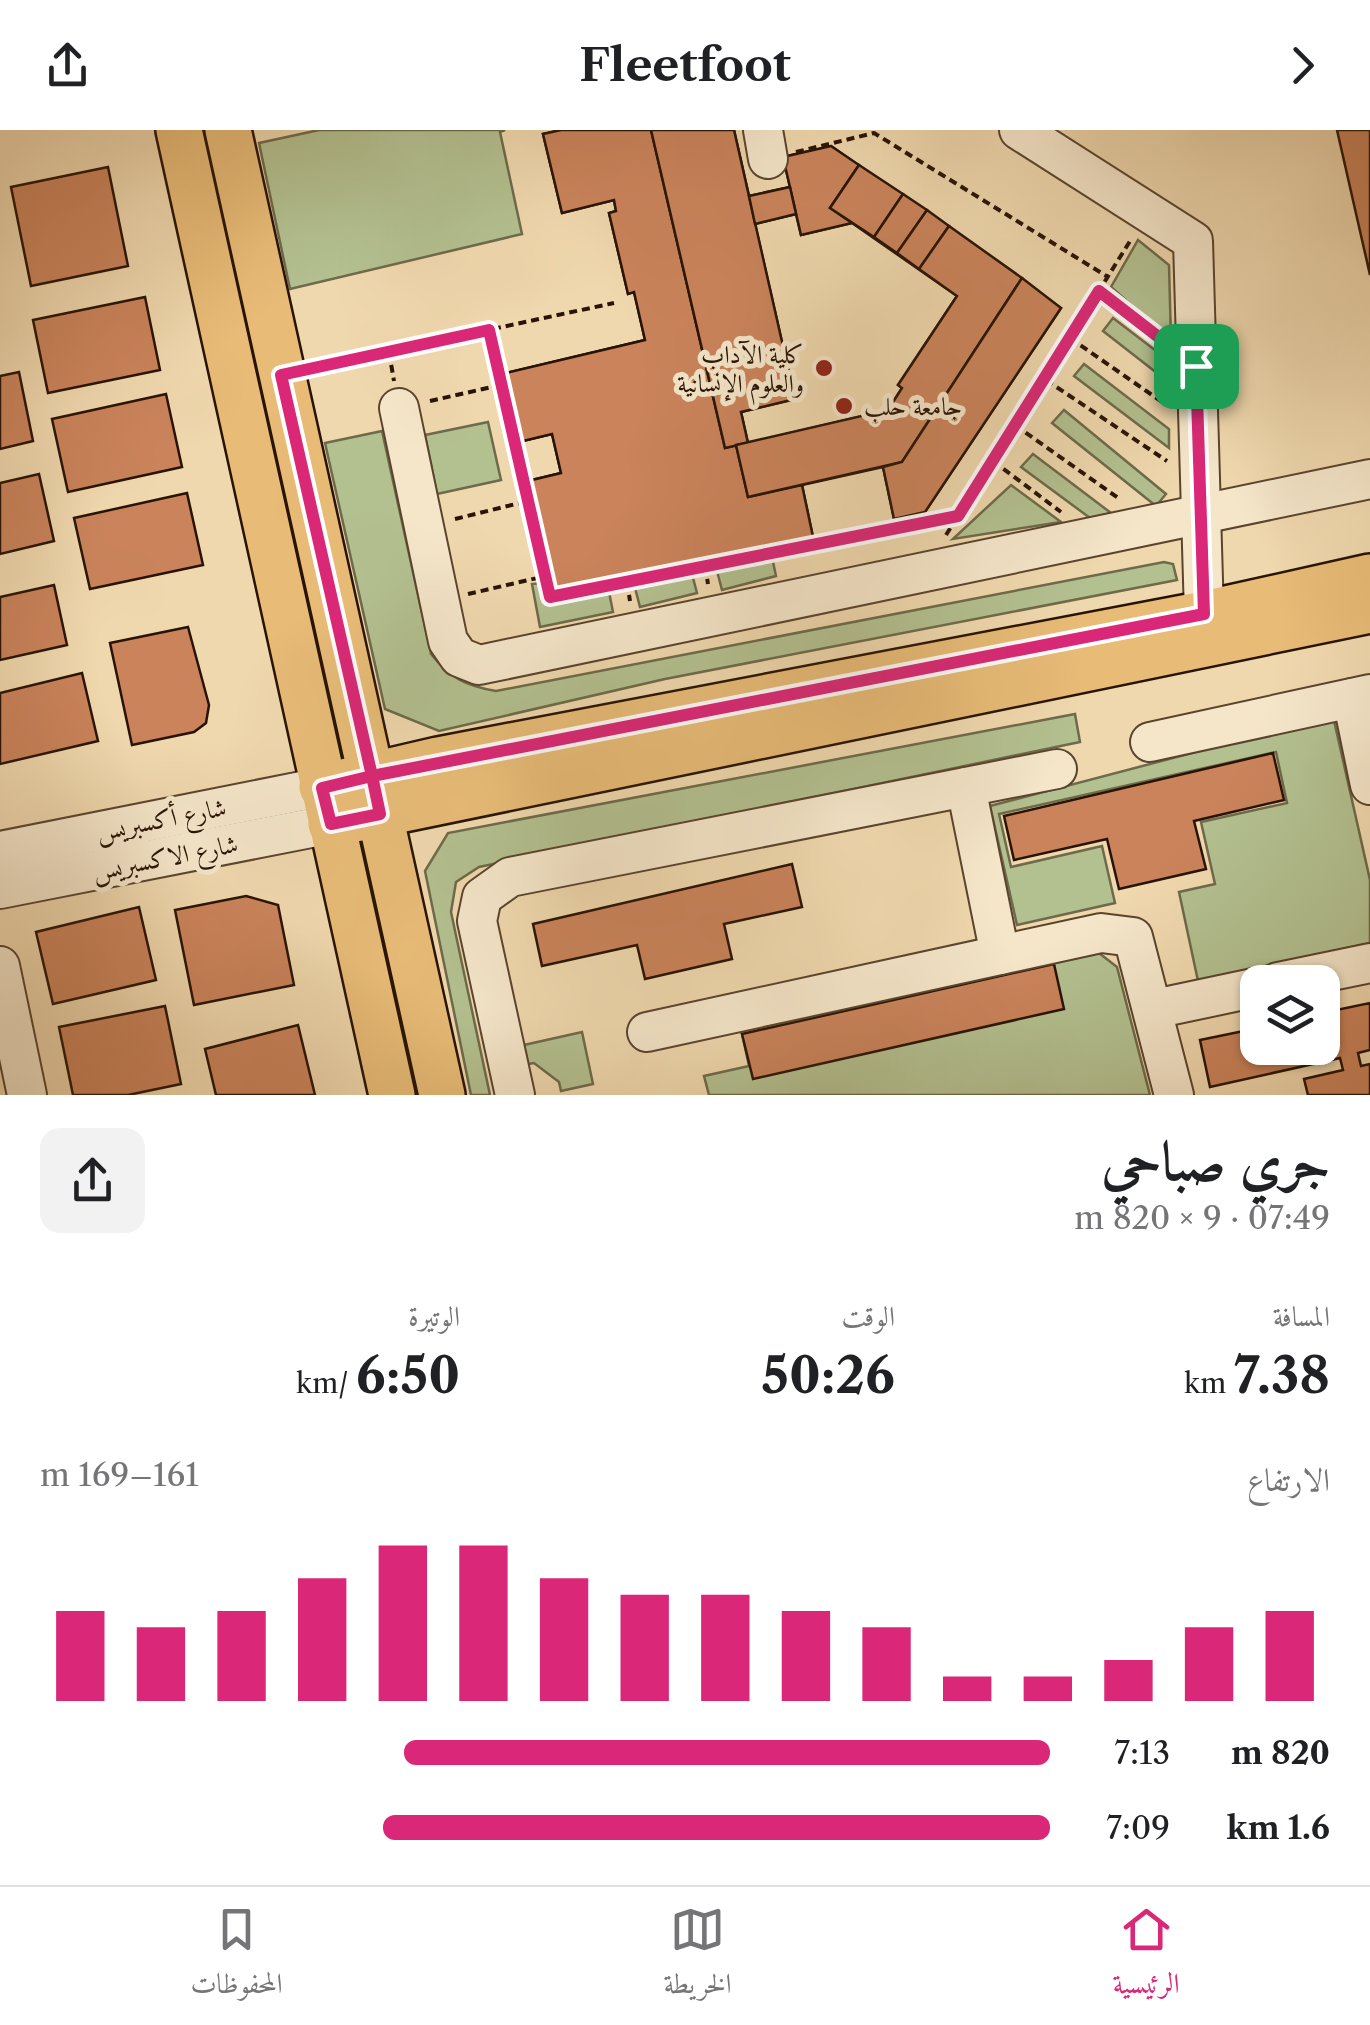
<!DOCTYPE html>
<html lang="ar">
<head>
<meta charset="utf-8">
<style>
  body { margin:0; font-family:"Libre Caslon Text",Amiri,serif; background:#f2f2f2; color:#202124; direction:rtl; height:100vh; display:flex; flex-direction:column; font-size:38px; white-space:nowrap }
  * { box-sizing:border-box; margin:0 }
  p { font-size:32px; color:#757577 }
  .icon { flex:none; width:55px; height:55px; fill:none; stroke:currentColor; stroke-width:2; stroke-linecap:round; stroke-linejoin:round }
  .map { position:relative; height:965px; overflow:hidden; direction:ltr }
  .details { display:flex; flex-direction:column; background:#fff; flex:1 }
  .details>* { flex:none }
  .controls { position:absolute; left:1240px; top:835px; display:grid; gap:20px }
  .controls a { display:grid; place-items:center; width:100px; height:100px; border-radius:20px; background:#fff; box-shadow:0 2px 8px #0004; font-size:50px }
  .pin { position:absolute; display:grid; place-items:center; width:85px; height:85px; color:#fff; margin:-42px; border-radius:20px; box-shadow:0 5px 15px #0006 }
  .round { display:grid; place-items:center; flex:none; width:105px; height:105px; border-radius:20px; background:#f2f2f2 }
  .overview { display:flex; align-items:center; justify-content:space-between; height:170px; padding:0 40px }
  h1 { font-size:55px; font-weight:700; line-height:75px }
  .metrics { display:grid; grid-template-columns:repeat(3,1fr); gap:15px; height:170px; padding:10px 40px }
  .metrics div { display:grid; align-content:center }
  .metrics b { font-size:50px; font-weight:700 }
  .metrics small { font-size:28px; font-weight:400 }
  .metrics p { font-size:28px }
  .chart { height:280px; padding:20px 40px }
  .chart p { display:flex; justify-content:space-between }
  .chart svg { width:100%; height:180px; margin-top:10px; stroke:#db2777; stroke-width:6 }
  ul { padding:0 40px; list-style:none; font-size:32px }
  li { display:grid; grid-template-columns:160px 120px 1fr; align-items:center; height:75px }
  li i { height:25px; border-radius:12px; background:#db2777 }
  header { display:flex; justify-content:space-between; align-items:center; height:130px; padding:0 40px; background:#fff; font-size:45px; font-weight:700 }
  .dock { display:flex; justify-content:space-around; align-items:center; height:140px; border-top:2px solid #e0e0e0; background:#fff; font-size:28px; color:#757577 }
  .dock a { display:grid; justify-items:center; gap:5px }
  .dock .selected { color:#db2777 }
  .map>svg:first-child { display:block }
</style>
</head>
<body>
<header><svg class="icon" aria-label="forward" viewBox="0 0 24 24"><path d="M9 5l7 7-7 7"/></svg>Fleetfoot<svg class="icon" aria-label="share" viewBox="0 0 24 24"><path d="M12 15V3M7 8l5-5 5 5M5 13v7h14v-7"/></svg></header>
<div class="map">
<svg width="1370" height="965" viewBox="0 0 1370 965">
  <rect width="100%" height="100%" fill="#f0d8ae"/>
  <filter id="stains"><feTurbulence type="fractalNoise" baseFrequency=".002" numOctaves="4"/><feColorMatrix values="0 0 0 0 .2 0 0 0 0 .09 0 0 0 0 .02 0 0 0 .5 -.17"/></filter>
  <radialGradient id="worn" r=".72"><stop offset=".6" stop-color="#630" stop-opacity="0"/><stop offset="1" stop-color="#630" stop-opacity=".3"/></radialGradient>
  <!-- green -->
  <g fill="#b3c090" stroke="#6e6a4a" stroke-width="2.5">
    <path d="M 319,0 L 505,0 L 500,2 L 522,104 L 290,159 L 259,13 Z"/>
    <path d="M 1138,110 L 1169,135 L 1171,210 L 1111,157 Z"/>
    <path d="M 1113,188 L 1172,233 L 1171,254 L 1103,201 Z"/>
    <path d="M 1084,234 L 1169,299 L 1169,318 L 1074,246 Z"/>
    <path d="M 1064,280 L 1166,364 L 1156,376 L 1052,293 Z"/>
    <path d="M 488,292 L 501,350 L 437,364 L 425,305 Z"/>
    <path d="M 382,301 L 431,524 C 450,548 466,556 496,561 L 1164,432 L 1173,434 L 1177,450 L 665,549 L 439,601 L 385,579 L 325,313 Z"/>
    <path d="M 1033,324 L 1111,383 L 1090,388 L 1021,337 Z"/>
    <path d="M 1011,355 L 1061,392 L 953,409 Z"/>
    <path d="M 772,427 L 776,446 L 722,460 L 717,441 Z"/>
    <path d="M 692,444 L 697,463 L 640,477 L 635,458 Z"/>
    <path d="M 542,453 L 547,475 L 609,462 L 613,482 L 540,497 L 532,454 Z"/>
    <path d="M 1075,584 L 1080,612 L 479,737 L 456,752 L 451,782 L 490,965 L 471,965 L 425,741 L 448,703 Z"/>
    <path d="M 1333,586 L 1370,750 L 1370,813 L 1198,851 L 1179,762 L 1215,754 L 1201,692 L 1287,673 L 1276,622 L 999,684 L 1011,737 L 1102,716 L 1115,773 L 1017,795 L 990,676 Z"/>
    <path d="M 1099,823 L 1117,837 L 1150,965 L 709,965 L 704,946 L 749,936 L 742,904 Z"/>
    <path d="M 582,902 L 593,954 L 561,961 L 559,952 L 534,933 L 528,934 L 524,915 Z"/>
  </g>
  <!-- building -->
  <g fill="#ca835b" stroke="#281304" stroke-width="2.5" fill-rule="evenodd">
    <path d="M 561,0 L 734,0 L 749,66 L 790,57 L 783,27 L 831,16 L 1061,178 L 925,382 L 894,389 L 883,337 L 802,355 L 813,407 L 556,461 L 532,350 L 561,343 L 552,304 L 523,311 L 506,243 L 645,210 L 634,162 L 628,164 L 609,83 L 616,81 L 614,70 L 562,83 L 543,4 ZM 796,84 L 801,105 L 852,93 L 957,166 L 898,255 L 902,258 L 888,280 L 748,313 L 741,282 L 795,269 L 755,94 Z"/>
    <path d="M 561,0 L 651,0 L 725,318 L 736,315 L 748,367 L 802,355 L 813,407 L 556,461 L 532,350 L 561,343 L 552,304 L 523,311 L 506,243 L 645,210 L 634,162 L 628,164 L 609,83 L 616,81 L 614,70 L 562,83 L 543,4 Z"/>
    <path d="M 651,0 L 734,0 L 795,269 L 741,282 L 748,313 L 725,318 Z"/>
    <path d="M 1337,0 L 1370,0 L 1370,145 Z"/>
    <path d="M 831,16 L 859,35 L 830,78 L 852,93 L 801,105 L 783,27 Z"/>
    <path d="M 859,35 L 903,64 L 874,107 L 830,78 Z"/>
    <path d="M 108,37 L 128,136 L 31,156 L 11,57 Z"/>
    <path d="M 790,57 L 796,84 L 755,94 L 749,66 Z"/>
    <path d="M 903,64 L 927,80 L 897,123 L 874,107 Z"/>
    <path d="M 927,80 L 949,96 L 919,139 L 897,123 Z"/>
    <path d="M 949,96 L 1022,148 L 902,332 L 748,367 L 736,315 L 888,280 L 902,258 L 898,255 L 957,166 L 919,139 Z"/>
    <path d="M 1022,148 L 1061,178 L 925,382 L 894,389 L 883,337 L 902,332 Z"/>
    <path d="M 145,167 L 160,240 L 48,263 L 33,190 Z"/>
    <path d="M 19,242 L 33,311 L 0,319 L 0,246 Z"/>
    <path d="M 166,264 L 182,337 L 68,362 L 52,289 Z"/>
    <path d="M 39,344 L 54,411 L 0,424 L 0,353 Z"/>
    <path d="M 187,363 L 203,435 L 90,459 L 74,388 Z"/>
    <path d="M 54,455 L 67,515 L 0,530 L 0,467 Z"/>
    <path d="M 188,497 L 209,575 L 206,593 L 194,602 L 132,615 L 110,513 Z"/>
    <path d="M 82,543 L 98,611 L 0,634 L 0,563 Z"/>
    <path d="M 1273,623 L 1284,670 L 1194,691 L 1206,739 L 1119,759 L 1107,709 L 1014,730 L 1004,686 Z"/>
    <path d="M 792,734 L 802,777 L 724,794 L 732,829 L 645,849 L 637,815 L 542,836 L 533,794 Z"/>
    <path d="M 246,766 L 278,775 L 294,855 L 194,875 L 175,780 Z"/>
    <path d="M 139,777 L 156,850 L 53,874 L 36,802 Z"/>
    <path d="M 1054,834 L 1064,879 L 753,949 L 742,904 Z"/>
    <path d="M 1370,873 L 1370,920 L 1358,923 L 1361,936 L 1370,934 L 1370,965 L 1308,965 L 1304,949 L 1343,940 L 1340,928 L 1210,957 L 1200,910 L 1258,898 L 1258,918 L 1322,918 L 1322,883 Z"/>
    <path d="M 165,876 L 181,954 L 128,965 L 73,965 L 59,897 Z"/>
    <path d="M 298,895 L 315,965 L 216,965 L 205,919 Z"/>
  </g>
  <g fill="none" stroke-linecap="round" stroke-linejoin="round">
    <defs>
      <g id="minor">
        <path d="M 763,0 L 768,29"/>
        <path d="M 1019,0 L 1193,111 L 1204,484"/>
        <path d="M 399,278 L 448,511 L 459,527 L 479,535 L 1370,349"/>
        <path d="M 1352,568 L 1370,655"/>
        <path d="M 1150,612 L 1370,564"/>
        <path d="M 966,657 L 1000,825"/>
        <path d="M 0,721 L 322,657"/>
        <path d="M 0,759 L 331,694"/>
        <path d="M 0,836 L 27,965"/>
        <path d="M 1278,852 L 1370,833"/>
        <path d="M 1154,879 L 1258,857"/>
        <path d="M 647,902 L 1101,803 L 1133,807 L 1174,965"/>
        <path d="M 515,965 L 477,791 L 482,767 L 510,747 L 1057,639"/>
      </g>
      <g id="major">
        <path d="M 179,0 L 392,965"/>
        <path d="M 228,0 L 442,965"/>
        <path d="M 322,657 L 438,630 L 1204,484 L 1370,447"/>
        <path d="M 331,694 L 1370,480"/>
      </g>
    </defs>
    <!-- minor casing -->
    <use href="#minor" stroke="#5a442e" stroke-width="42"/>
    <!-- major casing -->
    <use href="#major" stroke="#281304" stroke-width="50"/>
    <!-- path -->
    <g stroke="#281304" stroke-width="4" stroke-dasharray="8 5" stroke-linecap="butt">
      <path d="M 796,22 L 874,3 L 1108,147"/>
      <path d="M 1099,161 L 1165,212"/>
      <path d="M 489,201 L 501,255"/>
      <path d="M 1070,208 L 1165,274"/>
      <path d="M 389,222 L 394,251"/>
      <path d="M 315,237 L 614,173"/>
      <path d="M 1046,250 L 1167,331"/>
      <path d="M 430,271 L 501,255 L 551,467 L 958,387"/>
      <path d="M 1015,295 L 1121,370"/>
      <path d="M 993,331 L 1061,382"/>
      <path d="M 455,389 L 528,371"/>
      <path d="M 946,405 L 1132,108"/>
      <path d="M 705,436 L 708,454"/>
      <path d="M 627,452 L 630,471"/>
      <path d="M 468,464 L 546,446"/>
    </g>
    <!-- minor -->
    <use href="#minor" stroke="#f5e6ca" stroke-width="38"/>
    <!-- major -->
    <use href="#major" stroke="#e8bc77" stroke-width="45"/>
  </g>
  <g fill="none" stroke-linecap="round" stroke-linejoin="round">
    <defs>
      <path id="route" d="M 1196,236 L 1099,161 L 958,386 L 550,467 L 489,200 L 281,245 L 372,646 L 322,658 L 331,694 L 380,684 L 372,646 L 1204,484 L 1196,236"/>
    </defs>
    <!-- route casing -->
    <use href="#route" stroke="#fff" stroke-width="20"/>
    <!-- route -->
    <use href="#route" stroke="#db2777" stroke-width="12"/>
  </g>
  <!-- markers -->
  <g fill="#8f2418" stroke="#f5e6ca" stroke-width="4">
    <circle cx="824" cy="238" r="10"/>
    <circle cx="844" cy="276" r="10"/>
  </g>
  <g text-anchor="middle" stroke-width="10" stroke-linejoin="round" paint-order="stroke">
    <!-- poi labels -->
    <g font-size="25" fill="#281304" stroke="#f5e6ca" text-anchor="end">
      <text x="804" y="233">كلية الآداب<tspan x="804" dy="29">والعلوم الإنسانية</tspan></text>
      <text x="864" y="285" text-anchor="start">جامعة حلب</text>
    </g>
    <!-- street labels -->
    <g font-size="25" fill="#281304" stroke="#f5e6ca">
      <text transform="translate(161 689) rotate(-11)" y="9">شارع أكسبريس</text>
      <text transform="translate(165 727) rotate(-11)" y="9">شارع الاكسبريس</text>
    </g>
  </g>
  <rect width="100%" height="100%" filter="url(#stains)"/>
  <rect width="100%" height="100%" fill="url(#worn)"/>
</svg>
<div class="controls">
<a><svg class="icon" aria-label="layers" viewBox="0 0 24 24"><path d="M12 4l9 5-9 5-9-5zM3 14l9 5 9-5"/></svg></a>
</div>
<div class="pin" style="left:1196px;top:236px;background:#1e9e55"><svg class="icon" aria-label="arrive" viewBox="0 0 24 24"><path d="M6 21V4h12l-3 4 3 4H6"/></svg></div>
</div>
<section class="details">
<div class="overview"><div><h1>جري صباحي</h1><p>07:49 · 9 × 820 m</p></div><a class="round"><svg class="icon" aria-label="share" viewBox="0 0 24 24"><path d="M12 15V3M7 8l5-5 5 5M5 13v7h14v-7"/></svg></a></div>
<div class="metrics">
<div><p>المسافة</p><b>7.38<small> km</small></b></div>
<div><p>الوقت</p><b>50:26</b></div>
<div><p>الوتيرة</p><b>6:50<small> /km</small></b></div>
</div>
<div class="chart"><p><span>الارتفاع</span>161–169 m</p>
<svg viewBox="0 0 160 44" preserveAspectRatio="none"><path d="M5 44V22M15 44V26M25 44V22M35 44V14M45 44V6M55 44V6M65 44V14M75 44V18M85 44V18M95 44V22M105 44V26M115 44V38M125 44V38M135 44V34M145 44V26M155 44V22"/></svg>
</div>
<ul>
<li><b>820 m</b>7:13<i style="width:64%"></i></li>
<li><b>1.6 km</b>7:09<i style="width:66%"></i></li>
</ul>
</section>
<nav class="dock">
<a class="selected"><svg class="icon" aria-label="home" viewBox="0 0 24 24"><path d="M3 11l9-7 9 7M6 9v11h12V9"/></svg>الرئيسية</a>
<a><svg class="icon" aria-label="map" viewBox="0 0 24 24"><path d="M3 6l6-2 6 2 6-2v14l-6 2-6-2-6 2zM9 4v14M15 6v14"/></svg>الخريطة</a>
<a><svg class="icon" aria-label="saved" viewBox="0 0 24 24"><path d="M7 4h10v16l-5-4-5 4z"/></svg>المحفوظات</a>
</nav>
</body>
</html>
